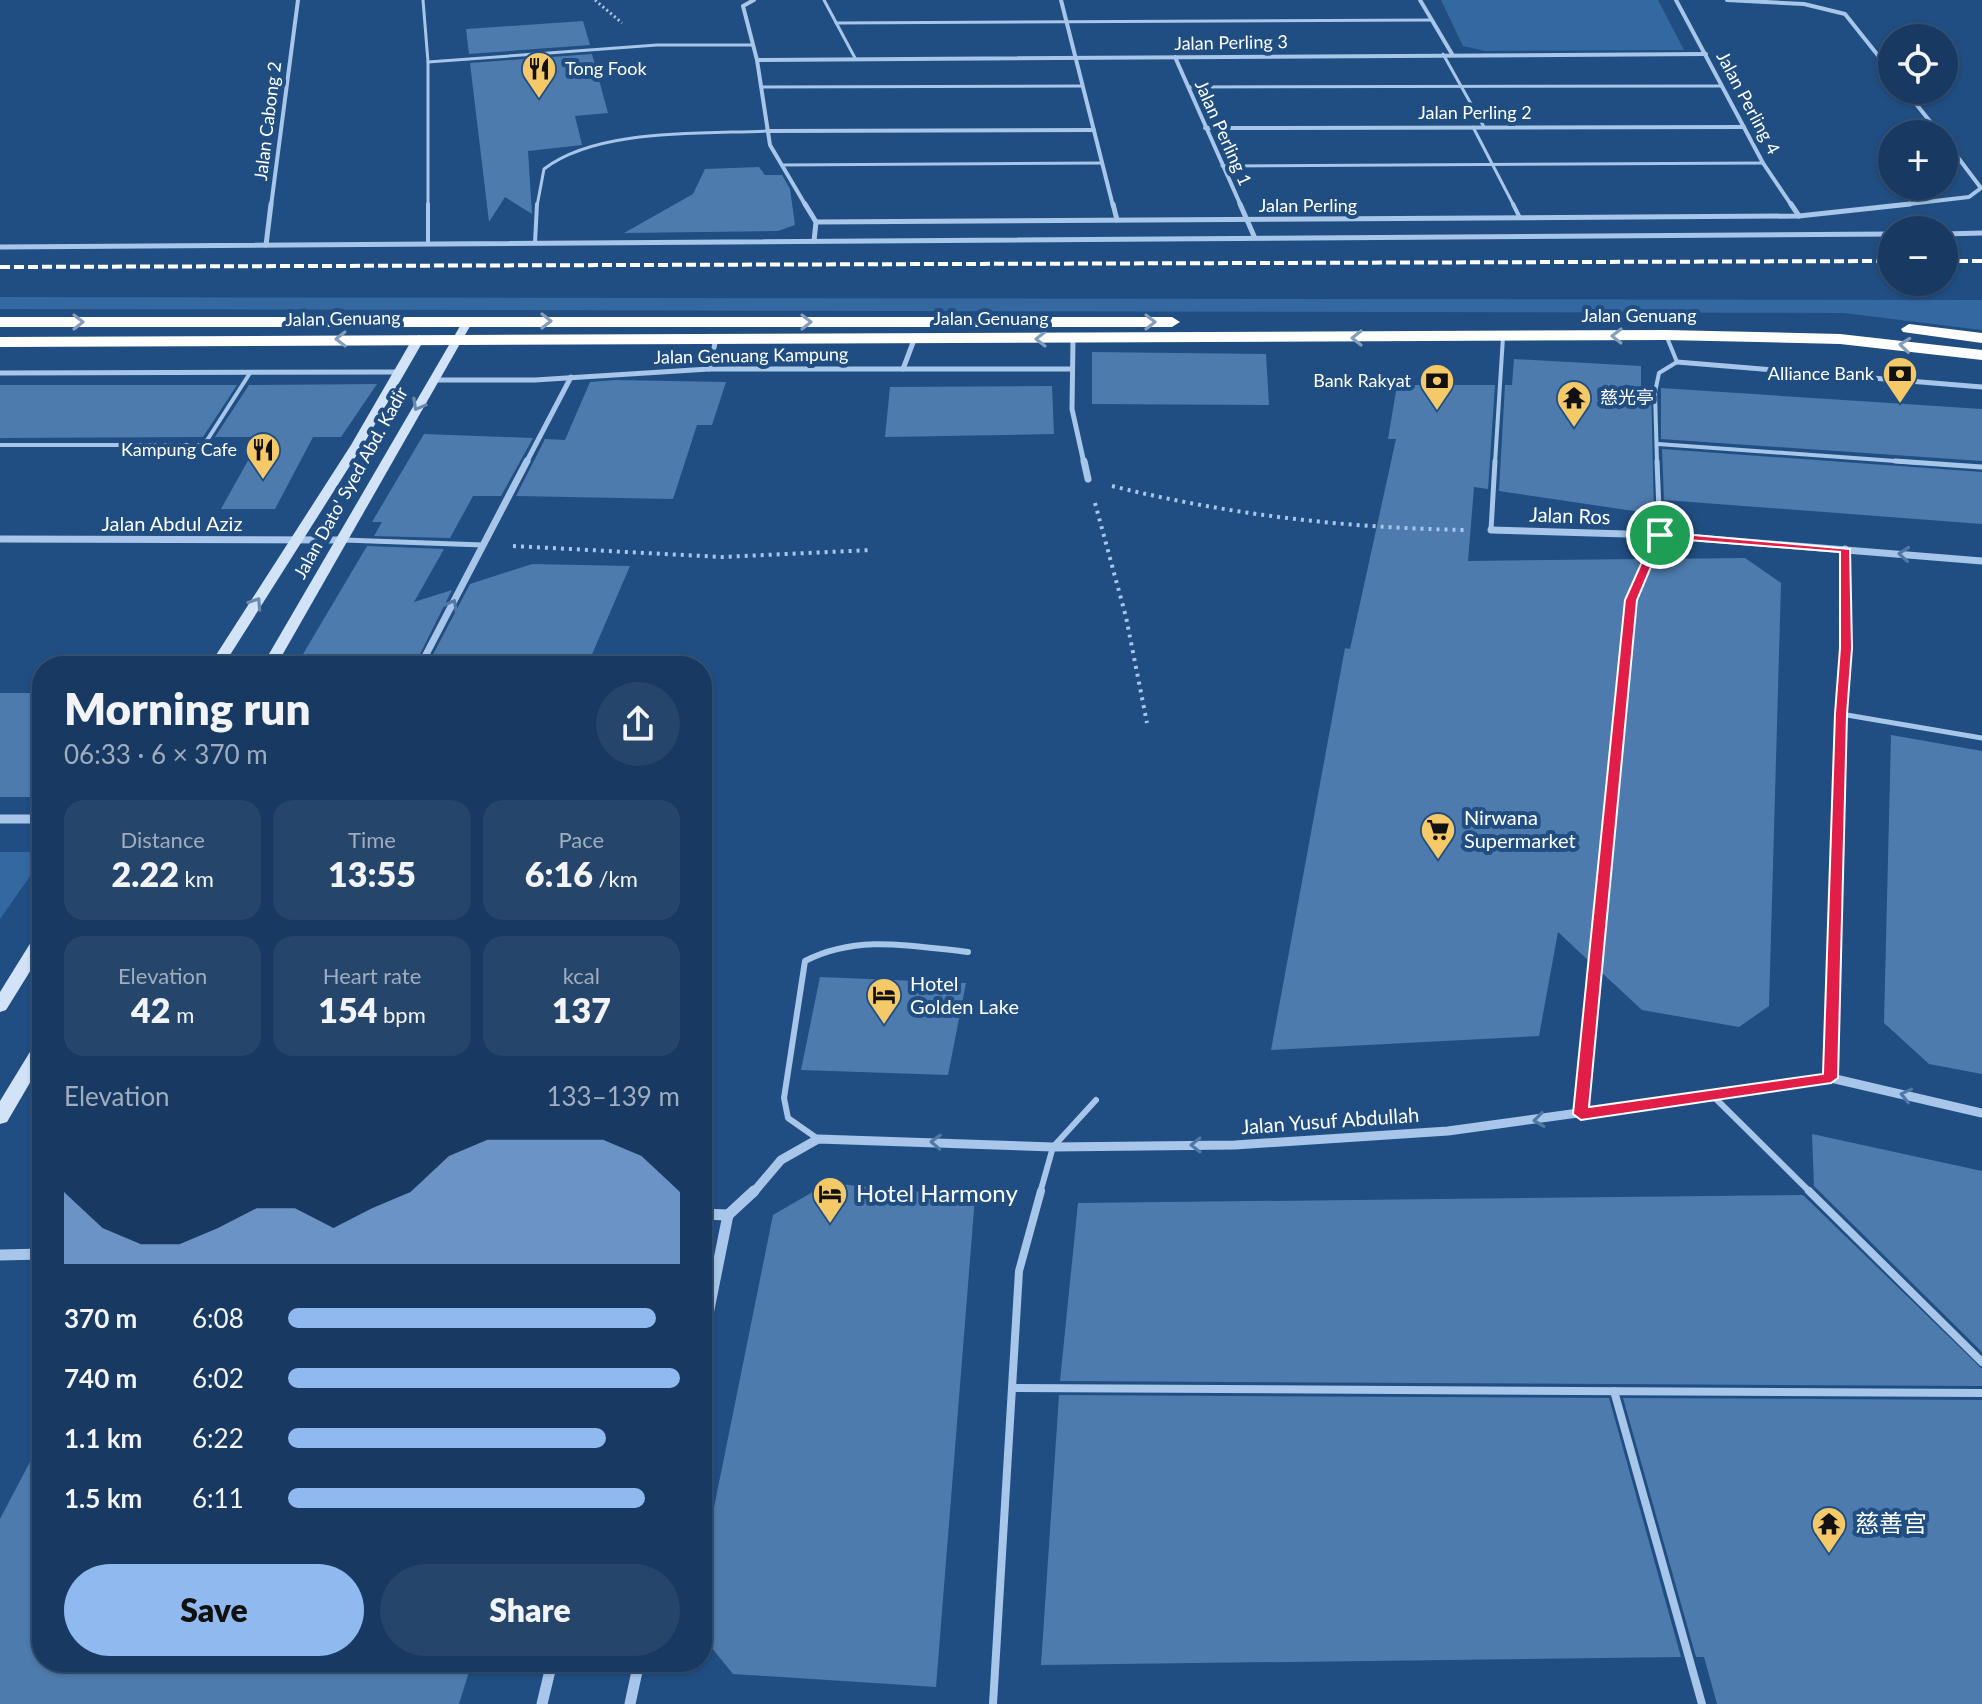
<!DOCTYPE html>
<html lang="en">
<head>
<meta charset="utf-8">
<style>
  body { margin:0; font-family:Lato,"Noto Sans SC",sans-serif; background:#25456b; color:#f1f3f6; height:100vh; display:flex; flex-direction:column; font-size:30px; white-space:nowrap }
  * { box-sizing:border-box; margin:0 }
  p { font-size:26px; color:#9fadbe }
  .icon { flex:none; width:44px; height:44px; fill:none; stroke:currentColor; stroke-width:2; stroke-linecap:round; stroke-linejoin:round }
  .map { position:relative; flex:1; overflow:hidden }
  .sheet { position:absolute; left:32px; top:656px; width:680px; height:1016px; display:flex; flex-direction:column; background:#183a62; border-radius:32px; box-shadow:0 2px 6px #0004,0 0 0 2px #365477 }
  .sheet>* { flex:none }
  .buttons { position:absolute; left:1878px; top:24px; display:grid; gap:16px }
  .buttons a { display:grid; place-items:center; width:80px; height:80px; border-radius:50%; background:#183a62; box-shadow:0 2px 6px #0004,0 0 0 2px #365477; font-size:40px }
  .pin { position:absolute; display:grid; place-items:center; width:68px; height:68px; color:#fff; margin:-34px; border:4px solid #fff; border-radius:50%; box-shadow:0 2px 8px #0007 }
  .round { display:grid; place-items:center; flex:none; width:84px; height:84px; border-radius:42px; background:#25456b }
  .summary { display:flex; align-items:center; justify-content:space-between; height:136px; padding:0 32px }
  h1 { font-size:44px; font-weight:800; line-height:60px }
  .stats { display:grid; grid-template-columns:repeat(3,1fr); gap:12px; height:136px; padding:8px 32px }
  .stats div { display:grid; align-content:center; border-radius:20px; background:#25456b; text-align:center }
  .stats b { font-size:34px; font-weight:800 }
  .stats small { font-size:22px; font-weight:400 }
  .stats p { font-size:22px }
  .chart { height:224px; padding:16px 32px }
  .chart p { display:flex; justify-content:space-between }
  .chart svg { width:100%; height:144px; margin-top:8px; fill:#90b9f0; opacity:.7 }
  .button { display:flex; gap:16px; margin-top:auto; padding:16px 32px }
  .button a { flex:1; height:92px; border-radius:48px; background:#90b9f0; color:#111; font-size:32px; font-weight:800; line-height:92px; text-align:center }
  .button a+a { background:#25456b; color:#f1f3f6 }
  ul { padding:0 32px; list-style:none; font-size:26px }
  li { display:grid; grid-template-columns:128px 96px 1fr; align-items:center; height:60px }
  li i { height:20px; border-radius:10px; background:#90b9f0 }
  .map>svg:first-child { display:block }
</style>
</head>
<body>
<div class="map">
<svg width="1982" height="1704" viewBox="0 0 1982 1704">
  <rect width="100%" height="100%" fill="#204e82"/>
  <!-- green -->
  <g fill="#3468a1">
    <path d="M 1441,0 L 1658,0 L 1684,50 L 1485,51 L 1463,46 Z"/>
    <path d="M 0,297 L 1982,300 L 1982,330 L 1844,313 L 0,309 Z"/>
    <path d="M 0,852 L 42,852 L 42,859 L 0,919 Z"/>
  </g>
  <!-- building -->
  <g fill="#4d7bad">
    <path d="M 583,21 L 590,45 L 469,54 L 466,29 Z"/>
    <path d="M 592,54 L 608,113 L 575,116 L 582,145 L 528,151 L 532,214 L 505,197 L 489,222 L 470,63 Z"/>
    <path d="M 759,167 L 765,175 L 782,175 L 790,189 L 795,225 L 778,231 L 624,233 L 693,194 L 705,169 Z"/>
    <path d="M 1092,352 L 1266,354 L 1269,405 L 1092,404 Z"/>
    <path d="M 1514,359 L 1641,366 L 1641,387 L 1651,387 L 1654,514 L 1499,491 L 1505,385 L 1512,385 Z"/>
    <path d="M 616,380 L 726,382 L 712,425 L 697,425 L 673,499 L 516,496 L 545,439 L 565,440 L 590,382 Z"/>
    <path d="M 377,384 L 341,437 L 313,437 L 275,509 L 221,509 L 261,437 L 215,437 L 249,385 Z"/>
    <path d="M 0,385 L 237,385 L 203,437 L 0,438 Z"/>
    <path d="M 1397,385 L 1495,385 L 1488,489 L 1474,487 L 1468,561 L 1643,559 L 1626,599 L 1590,962 L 1558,932 L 1539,1036 L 1271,1050 L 1345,648 L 1350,649 L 1396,439 L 1388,439 Z"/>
    <path d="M 1052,386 L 1054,434 L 885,437 L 890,387 Z"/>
    <path d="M 1661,388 L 1982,409 L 1982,461 L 1661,439 Z"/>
    <path d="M 424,434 L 533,438 L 501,496 L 473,496 L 450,538 L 374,536 L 382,522 L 372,522 Z"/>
    <path d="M 1662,449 L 1982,472 L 1982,524 L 1664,500 Z"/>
    <path d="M 367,546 L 444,549 L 414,602 L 452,590 L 414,666 L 296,666 Z"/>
    <path d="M 1745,558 L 1781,583 L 1769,1006 L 1739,1027 L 1642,1010 L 1601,972 L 1636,601 L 1655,559 Z"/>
    <path d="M 532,564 L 630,566 L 587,666 L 427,666 L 470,584 Z"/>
    <rect x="0" y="693" width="42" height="104"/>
    <path d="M 1891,735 L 1982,751 L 1982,1074 L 1929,1064 L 1884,1023 Z"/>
    <path d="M 820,977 L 966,983 L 948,1075 L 801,1070 Z"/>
    <path d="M 1812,1134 L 1982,1171 L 1982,1352 L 1814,1186 Z"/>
    <path d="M 828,1183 L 975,1197 L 936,1687 L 733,1674 L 702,1636 L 702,1567 L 773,1215 Z"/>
    <path d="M 1803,1195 L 1982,1369 L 1982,1386 L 1060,1381 L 1078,1203 Z"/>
    <path d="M 1059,1395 L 1609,1398 L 1681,1657 L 1041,1665 Z"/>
    <path d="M 1623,1398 L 1982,1400 L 1982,1704 L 1717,1704 L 1704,1657 L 1696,1657 Z"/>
    <path d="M 42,1439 L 42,1662 L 472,1662 L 459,1704 L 0,1704 L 0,1519 Z"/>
  </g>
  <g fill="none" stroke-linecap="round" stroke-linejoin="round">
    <!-- path-far1 -->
    <path stroke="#a7c6e9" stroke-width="3" stroke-dasharray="2 3" stroke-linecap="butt" d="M 595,0 L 622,23"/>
    <!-- path -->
    <g stroke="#a7c6e9" stroke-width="4" stroke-dasharray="3 5" stroke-linecap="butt">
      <path d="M 1112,486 C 1229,515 1346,528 1466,530"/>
      <path d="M 1095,503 L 1126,617 L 1147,723"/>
      <path d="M 513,546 L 722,557 L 871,550"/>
    </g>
    <!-- lane-far4 -->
    <g stroke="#a7c6e9" stroke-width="3">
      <path d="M 423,0 L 428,62 L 428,206"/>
      <path d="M 824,0 L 855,58"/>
      <path d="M 836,23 L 1431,20"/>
      <path d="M 1443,54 L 1484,127"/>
      <path d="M 428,62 L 657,45 L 753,45"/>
      <path d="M 761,87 L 1082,86"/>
      <path d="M 1188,87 L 1721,86"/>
      <path d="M 1473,127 L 1514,206"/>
      <path d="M 783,165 L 1102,163"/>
      <path d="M 1222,166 L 1763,163"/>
      <path d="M 537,206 L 544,169 C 597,128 703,134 768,131"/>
    </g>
    <!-- lane-far3 -->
    <g stroke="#a7c6e9" stroke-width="4">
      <path d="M 428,204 L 428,244"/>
      <path d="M 1513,204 L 1520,218"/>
      <path d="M 535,243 L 537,204"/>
      <path d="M 1658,444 L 1923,463"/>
      <path d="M 0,445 L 204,445 L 250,373"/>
      <path d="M 1495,463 L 1503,337"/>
      <path d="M 1657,463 L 1655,392 L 1659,373 L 1677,362 L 1666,335"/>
    </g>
    <!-- lane-far2 -->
    <g stroke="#a7c6e9" stroke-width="5">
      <path d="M 1895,461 L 1982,467"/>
      <path d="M 1491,530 L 1495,461"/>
      <path d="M 344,540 L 483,545"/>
      <path d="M 1841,714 L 1982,738"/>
      <path d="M 1613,786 L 1631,600 L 1660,535 L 1657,461"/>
    </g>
    <!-- lane-far1 -->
    <g stroke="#a7c6e9" stroke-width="6">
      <path d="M 1713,1096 L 1811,1193"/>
      <path d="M 1581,1114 L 1613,784"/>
      <path d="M 818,1139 L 788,1118 L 784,1098 L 805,961 C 857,934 912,946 968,952"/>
      <path d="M 1040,1193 L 1053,1147 L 1096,1100"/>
    </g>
    <!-- lane -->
    <g stroke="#a7c6e9" stroke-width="8">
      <path d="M 1809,1191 L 1982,1362"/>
      <path d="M 1014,1388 L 1982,1393"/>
      <path d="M 1614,1391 L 1702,1704"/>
      <path d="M 993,1704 L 1019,1271 L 1041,1191"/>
    </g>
    <!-- street-far4 -->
    <g stroke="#a7c6e9" stroke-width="4">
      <path d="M 754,0 L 743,6 L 757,60 L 770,145 L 806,206"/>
      <path d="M 1061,0 L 1113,206"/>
      <path d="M 1420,0 L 1452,54"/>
      <path d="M 1676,0 L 1763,163 L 1792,206"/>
      <path d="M 1727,0 L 1804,4 L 1845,14 L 1892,73"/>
      <path d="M 1175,57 L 1241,206"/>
      <path d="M 757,60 L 1706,54"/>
      <path d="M 1905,90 L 1940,134"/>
      <path d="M 1205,128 L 1744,127"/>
      <path d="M 768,131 L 1094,130"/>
      <path d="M 271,206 L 298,0"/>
      <path d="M 1892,206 L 1969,197 L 1981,188 L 1944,139"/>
    </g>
    <!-- street-far3 -->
    <g stroke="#a7c6e9" stroke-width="5">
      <path d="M 805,204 L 816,222 L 814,241"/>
      <path d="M 1113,204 L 1117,220"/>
      <path d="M 1240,204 L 1254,236"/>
      <path d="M 1791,204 L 1799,216"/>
      <path d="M 816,222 L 1799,216 L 1910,204"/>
      <path d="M 1944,234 L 1982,233"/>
      <path d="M 266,245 L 271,204"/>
      <path d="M 0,247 L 1892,234"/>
      <path d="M 1073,339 L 1072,409 L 1084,463"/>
      <path d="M 1677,362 L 1982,387"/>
      <path d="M 709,369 L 716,339"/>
      <path d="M 903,369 L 914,340"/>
      <path d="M 0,373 L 399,372"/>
      <path d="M 432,380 L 535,380 L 709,369 L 1071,369"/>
      <path d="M 526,463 L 571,377"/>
    </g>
    <!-- street-far2 -->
    <g stroke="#a7c6e9" stroke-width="7">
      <path d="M 1084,461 L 1088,479"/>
      <path d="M 1491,530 L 1660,535 L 1982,561"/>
      <path d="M 0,539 L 343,540"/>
      <path d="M 420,666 L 527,461"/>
      <path d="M 1841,786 L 1845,549"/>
    </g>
    <!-- street-far1 -->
    <g stroke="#a7c6e9" stroke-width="9">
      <path d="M 0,819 L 42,819"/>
      <path d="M 1831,1078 L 1841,784"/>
      <path d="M 753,1193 L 781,1160 L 818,1139 L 1053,1147 L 1235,1145 L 1448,1131 L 1831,1078 L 1982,1113"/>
    </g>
    <!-- street -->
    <g stroke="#a7c6e9" stroke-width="11">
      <path d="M 702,1214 L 728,1215 L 754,1191"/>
      <path d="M 0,1255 L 42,1254"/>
      <path d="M 702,1344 L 728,1215"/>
      <path d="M 542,1704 L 552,1662"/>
      <path d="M 630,1704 L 639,1662"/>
    </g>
    <!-- secondary -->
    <g fill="#d2e3f7" fill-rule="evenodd">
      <path d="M 468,318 L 473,321 L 276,666 L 262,666 L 463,321 Z"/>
      <path d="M 419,335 L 425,338 L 363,445 L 223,666 L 209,666 L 351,445 L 413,338 Z"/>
      <path d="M 42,932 L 42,952 L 6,1010 L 0,1012 L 0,992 L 36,934 Z"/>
      <path d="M 42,1041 L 42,1062 L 7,1122 L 0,1124 L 0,1101 L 36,1042 Z"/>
    </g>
    <!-- highway -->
    <g fill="#fff" fill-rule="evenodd">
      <path d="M 0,317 L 1172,317 L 1180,322 L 1172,327 L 0,327 Z"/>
      <path d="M 1909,324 L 1982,333 L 1982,343 L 1903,332 L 1901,329 Z"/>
      <path d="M 1666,330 L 1840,334 L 1982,350 L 1982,360 L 1840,344 L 1666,340 L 0,347 L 0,337 Z"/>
    </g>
    <!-- rail -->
    <g stroke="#fff" stroke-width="4" stroke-dasharray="10 4" stroke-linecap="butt">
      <path d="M 1944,261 L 1982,261"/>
      <path d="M 0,267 L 1892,261"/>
    </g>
  </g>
  <!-- one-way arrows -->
  <defs><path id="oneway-chevron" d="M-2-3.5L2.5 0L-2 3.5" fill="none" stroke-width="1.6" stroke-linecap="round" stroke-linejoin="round" transform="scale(2)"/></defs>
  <g stroke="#849eba">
    <use href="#oneway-chevron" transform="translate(546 321)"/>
    <use href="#oneway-chevron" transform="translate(78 322)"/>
    <use href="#oneway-chevron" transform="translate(806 322)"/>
    <use href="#oneway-chevron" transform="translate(1150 322)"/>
    <use href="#oneway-chevron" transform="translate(1617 336) rotate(180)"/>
    <use href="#oneway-chevron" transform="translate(1357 338) rotate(180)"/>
    <use href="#oneway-chevron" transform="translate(341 339) rotate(179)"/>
    <use href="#oneway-chevron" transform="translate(1041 339) rotate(180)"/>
    <use href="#oneway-chevron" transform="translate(1905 345) rotate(-174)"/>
  </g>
  <g stroke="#678ab1">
    <use href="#oneway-chevron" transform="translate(418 405) rotate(119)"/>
    <use href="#oneway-chevron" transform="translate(256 603) rotate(-57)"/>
  </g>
  <g stroke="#4f78a6">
    <use href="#oneway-chevron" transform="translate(1904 554) rotate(-175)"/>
    <use href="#oneway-chevron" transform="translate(452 605) rotate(-62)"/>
    <use href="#oneway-chevron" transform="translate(1906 1095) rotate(-167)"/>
    <use href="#oneway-chevron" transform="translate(1539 1120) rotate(173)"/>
    <use href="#oneway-chevron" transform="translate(936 1142) rotate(-178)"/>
    <use href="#oneway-chevron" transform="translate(1196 1145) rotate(179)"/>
  </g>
  <!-- route -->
  <path fill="#e11d48" stroke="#fff" stroke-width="2" fill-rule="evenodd" d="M 1660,532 L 1850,549 L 1852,648 L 1847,714 L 1838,1078 L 1831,1083 L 1581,1120 L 1573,1114 L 1625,600 L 1654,535 ZM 1663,538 L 1840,552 L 1840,648 L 1835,714 L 1823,1074 L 1589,1107 L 1637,600 Z"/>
  <!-- icons -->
  <defs>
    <symbol id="restaurant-pin" viewBox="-11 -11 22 30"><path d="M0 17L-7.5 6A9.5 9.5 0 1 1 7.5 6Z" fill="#f6c968" stroke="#204e82"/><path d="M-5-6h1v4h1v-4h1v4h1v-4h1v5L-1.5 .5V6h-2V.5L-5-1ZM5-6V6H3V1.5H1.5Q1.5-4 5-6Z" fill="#111"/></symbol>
    <symbol id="bank-pin" viewBox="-11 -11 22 30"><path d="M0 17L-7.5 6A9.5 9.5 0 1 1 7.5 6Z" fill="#f6c968" stroke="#204e82"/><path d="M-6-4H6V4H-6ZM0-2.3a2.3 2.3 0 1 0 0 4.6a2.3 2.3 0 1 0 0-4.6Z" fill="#111"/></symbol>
    <symbol id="temple-pin" viewBox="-11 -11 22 30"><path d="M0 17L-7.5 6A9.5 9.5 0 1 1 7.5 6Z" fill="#f6c968" stroke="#204e82"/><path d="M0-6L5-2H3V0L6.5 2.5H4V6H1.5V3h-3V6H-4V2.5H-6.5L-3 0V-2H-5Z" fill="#111"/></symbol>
    <symbol id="supermarket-pin" viewBox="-11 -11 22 30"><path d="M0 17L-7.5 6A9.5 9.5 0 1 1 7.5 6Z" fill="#f6c968" stroke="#204e82"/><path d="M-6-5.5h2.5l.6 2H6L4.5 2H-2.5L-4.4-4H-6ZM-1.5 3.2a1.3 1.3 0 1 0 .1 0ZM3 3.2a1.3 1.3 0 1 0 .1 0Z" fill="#111"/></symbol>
    <symbol id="hotel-pin" viewBox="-11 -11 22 30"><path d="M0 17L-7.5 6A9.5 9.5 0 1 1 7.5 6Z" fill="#f6c968" stroke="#204e82"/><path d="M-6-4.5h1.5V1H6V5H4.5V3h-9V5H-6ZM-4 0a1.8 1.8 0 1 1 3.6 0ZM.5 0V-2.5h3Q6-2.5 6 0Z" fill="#111"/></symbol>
  </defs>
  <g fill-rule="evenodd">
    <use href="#restaurant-pin" x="519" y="49" width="40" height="54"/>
    <use href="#bank-pin" x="1880" y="354" width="40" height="54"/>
    <use href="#bank-pin" x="1417" y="361" width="40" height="54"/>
    <use href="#temple-pin" x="1554" y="378" width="40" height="54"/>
    <use href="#restaurant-pin" x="243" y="430" width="40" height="54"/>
    <use href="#supermarket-pin" x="1418" y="810" width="40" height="54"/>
    <use href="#hotel-pin" x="864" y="975" width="40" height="54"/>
    <use href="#hotel-pin" x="810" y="1174" width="40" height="54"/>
    <use href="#temple-pin" x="1809" y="1504" width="40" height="54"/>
  </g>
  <g text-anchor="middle" stroke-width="8" stroke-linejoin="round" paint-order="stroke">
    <!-- far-street labels -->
    <g font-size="18" fill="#fff" stroke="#204e82">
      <text transform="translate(1231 43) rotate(-1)" y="6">Jalan Perling 3</text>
      <text transform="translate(1748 103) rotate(62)" y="6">Jalan Perling 4</text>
      <text x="1475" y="119">Jalan Perling 2</text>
      <text transform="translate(268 121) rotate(-83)" y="6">Jalan Cabong 2</text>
      <text transform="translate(1223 133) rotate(66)" y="6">Jalan Perling 1</text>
      <text x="1308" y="212">Jalan Perling</text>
      <text x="1639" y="322">Jalan Genuang</text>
      <text transform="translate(343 319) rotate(-1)" y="6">Jalan Genuang</text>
      <text x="991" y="325">Jalan Genuang</text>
      <text transform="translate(751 356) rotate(-1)" y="6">Jalan Genuang Kampung</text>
      <text transform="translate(351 483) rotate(-61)" y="6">Jalan Dato' Syed Abd. Kadir</text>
    </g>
    <!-- far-poi labels -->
    <g font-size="18" fill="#fff" stroke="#204e82" text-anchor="end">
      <text x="565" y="75" text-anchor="start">Tong Fook</text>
      <text x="1874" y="380">Alliance Bank</text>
      <text x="1411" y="387">Bank Rakyat</text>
      <text x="1600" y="404" text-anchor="start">慈光亭</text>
      <text x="237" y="456">Kampung Cafe</text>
    </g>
    <!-- street labels -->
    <g font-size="20" fill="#fff" stroke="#204e82">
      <text transform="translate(1570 516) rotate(2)" y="7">Jalan Ros</text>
      <text x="172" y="531">Jalan Abdul Aziz</text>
      <text transform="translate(1330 1121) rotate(-4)" y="7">Jalan Yusuf Abdullah</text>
    </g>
    <!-- poi labels -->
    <g font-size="20" fill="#fff" stroke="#204e82" text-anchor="start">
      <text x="1464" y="825">Nirwana<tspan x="1464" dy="23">Supermarket</tspan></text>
      <text x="910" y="991">Hotel<tspan x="910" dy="23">Golden Lake</tspan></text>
    </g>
    <!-- near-poi labels -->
    <g font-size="24" fill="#fff" stroke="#204e82" text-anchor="start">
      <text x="856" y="1202">Hotel Harmony</text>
      <text x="1855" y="1532">慈善宫</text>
    </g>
  </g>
</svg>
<div class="buttons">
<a><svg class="icon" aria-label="locate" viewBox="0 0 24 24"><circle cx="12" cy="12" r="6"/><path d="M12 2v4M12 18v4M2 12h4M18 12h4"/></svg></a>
<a>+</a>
<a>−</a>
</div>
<div class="pin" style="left:1660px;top:535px;background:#1e9e55"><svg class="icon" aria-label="arrive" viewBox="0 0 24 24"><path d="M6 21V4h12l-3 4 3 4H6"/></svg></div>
<section class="sheet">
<div class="summary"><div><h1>Morning run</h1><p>06:33 · 6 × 370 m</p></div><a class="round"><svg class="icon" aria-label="share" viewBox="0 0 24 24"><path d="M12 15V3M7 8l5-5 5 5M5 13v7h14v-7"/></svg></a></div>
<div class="stats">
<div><p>Distance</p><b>2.22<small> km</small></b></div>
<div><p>Time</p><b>13:55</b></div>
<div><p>Pace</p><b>6:16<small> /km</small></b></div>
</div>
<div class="stats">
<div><p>Elevation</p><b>42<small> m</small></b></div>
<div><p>Heart rate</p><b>154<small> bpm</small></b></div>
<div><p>kcal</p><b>137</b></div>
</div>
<div class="chart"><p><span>Elevation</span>133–139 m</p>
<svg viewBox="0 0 160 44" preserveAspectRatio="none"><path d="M0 44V22L10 33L20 38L30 38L40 33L50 27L60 27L70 33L80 27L90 22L100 11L110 6L120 6L130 6L140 6L150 11L160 22V44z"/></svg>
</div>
<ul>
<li><b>370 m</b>6:08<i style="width:94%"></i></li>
<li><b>740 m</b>6:02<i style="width:100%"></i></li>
<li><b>1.1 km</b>6:22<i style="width:81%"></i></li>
<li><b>1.5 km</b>6:11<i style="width:91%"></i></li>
</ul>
<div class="button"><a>Save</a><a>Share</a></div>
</section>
</div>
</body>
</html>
